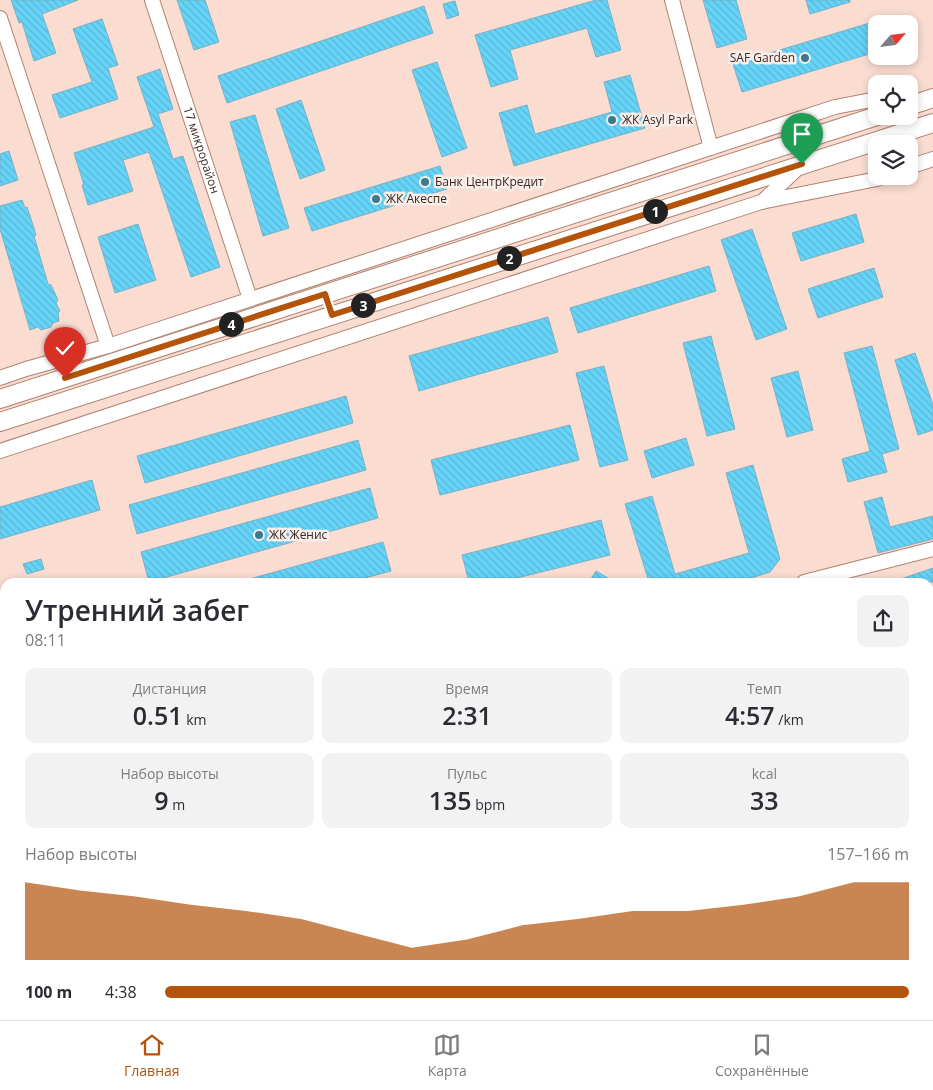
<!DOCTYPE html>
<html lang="ru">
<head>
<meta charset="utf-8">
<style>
  body { margin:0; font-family:"Open Sans",sans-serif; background:#f2f2f3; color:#2b2b33; height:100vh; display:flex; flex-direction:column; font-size:19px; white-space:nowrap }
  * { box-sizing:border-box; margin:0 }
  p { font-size:16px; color:#7c7c81 }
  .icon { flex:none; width:28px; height:28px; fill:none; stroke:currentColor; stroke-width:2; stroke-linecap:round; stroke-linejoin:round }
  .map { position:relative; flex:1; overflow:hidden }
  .side { position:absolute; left:0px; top:578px; width:934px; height:442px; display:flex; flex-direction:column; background:#fff; border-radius:15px 15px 0 0; box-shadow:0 2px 8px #0003 }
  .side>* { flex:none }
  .needle { width:32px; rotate:62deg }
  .controls { position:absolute; left:868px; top:15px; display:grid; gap:10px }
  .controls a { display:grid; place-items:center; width:50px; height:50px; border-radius:10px; background:#fff; box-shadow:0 2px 8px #0003; font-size:25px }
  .pin { position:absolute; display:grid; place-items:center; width:42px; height:42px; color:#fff; margin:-51px -21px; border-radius:50% 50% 50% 0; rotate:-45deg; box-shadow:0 0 5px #0007 }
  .pin .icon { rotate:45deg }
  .km { position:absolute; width:25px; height:25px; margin:-12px; border-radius:50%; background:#222; color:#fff; font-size:14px; line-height:25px; text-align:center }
  .round { display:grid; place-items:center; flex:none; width:52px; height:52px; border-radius:10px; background:#f2f2f3 }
  .overview { display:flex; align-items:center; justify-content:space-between; height:85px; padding:0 25px }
  h1 { font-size:28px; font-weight:600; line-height:38px }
  .figures { display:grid; grid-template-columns:repeat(3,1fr); gap:8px; height:85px; padding:5px 25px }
  .figures div { display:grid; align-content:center; border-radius:10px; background:#f2f2f3; text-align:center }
  .figures b { font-size:25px; font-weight:600 }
  .figures small { font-size:14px; font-weight:400 }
  .figures p { font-size:14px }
  .chart { height:140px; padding:10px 25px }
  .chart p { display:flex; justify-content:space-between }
  .chart svg { width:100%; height:90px; margin-top:5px; fill:#b45309; opacity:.7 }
  ul { padding:0 25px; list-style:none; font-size:16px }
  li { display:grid; grid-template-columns:80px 60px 1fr; align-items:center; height:38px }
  li i { height:12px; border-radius:6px; background:#b45309 }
  .menu { display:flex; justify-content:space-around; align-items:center; height:70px; border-top:1px solid #e1e1e2; background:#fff; font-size:14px; color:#7c7c81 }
  .menu a { display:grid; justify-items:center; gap:2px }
  .menu .current { color:#b45309 }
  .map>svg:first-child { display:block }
</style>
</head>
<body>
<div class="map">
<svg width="933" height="1020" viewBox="0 0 933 1020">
  <defs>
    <pattern id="building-back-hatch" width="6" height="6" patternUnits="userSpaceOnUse" patternTransform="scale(1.25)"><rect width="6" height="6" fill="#65d4f8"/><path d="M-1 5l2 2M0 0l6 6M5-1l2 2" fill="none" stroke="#59b6d4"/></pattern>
  </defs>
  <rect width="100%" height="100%" fill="#fadcd1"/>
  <!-- building -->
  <g fill="url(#building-back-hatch)" stroke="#7bb0c3">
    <path d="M 11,0 L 78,0 L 42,14 L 56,53 L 34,61 L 22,22 L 19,23 Z"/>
    <path d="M 177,0 L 205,0 L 219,42 L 194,50 Z"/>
    <path d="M 596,0 L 607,0 L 621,50 L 596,57 L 587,28 L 510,50 L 518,79 L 491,87 L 475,35 Z"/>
    <path d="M 703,0 L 736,0 L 747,39 L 717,48 Z"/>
    <path d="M 806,0 L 850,0 L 850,2 L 810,14 Z"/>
    <path d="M 455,1 L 459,15 L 447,19 L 443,4 Z"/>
    <path d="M 424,6 L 433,33 L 227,103 L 218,76 Z"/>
    <path d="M 102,19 L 118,65 L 108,68 L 118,99 L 60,118 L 52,95 L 92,82 L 73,29 Z"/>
    <path d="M 873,22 L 876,34 L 876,52 L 742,92 L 733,64 Z"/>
    <path d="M 437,62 L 467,148 L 442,157 L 412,70 Z"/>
    <path d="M 160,69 L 173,109 L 158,114 L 173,159 L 183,156 L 220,267 L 191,277 L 149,152 L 123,160 L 133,191 L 88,205 L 82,185 L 84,185 L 74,153 L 154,127 L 137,77 Z"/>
    <path d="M 630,75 L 645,128 L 514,166 L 499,113 L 527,105 L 535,134 L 612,112 L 604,82 Z"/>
    <path d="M 301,100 L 325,170 L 300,179 L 276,109 Z"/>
    <path d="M 255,115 L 289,228 L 263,236 L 230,122 Z"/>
    <path d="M 9,151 L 18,180 L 0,186 L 0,154 Z"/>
    <path d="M 440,166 L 447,189 L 312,231 L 304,208 Z"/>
    <path d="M 22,200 L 25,208 L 27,207 L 32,222 L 36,235 L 34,236 L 48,284 L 51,285 L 58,300 L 56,303 L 60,311 L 58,313 L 59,321 L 53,323 L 51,327 L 41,330 L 38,327 L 30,330 L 0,229 L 0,206 Z"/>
    <path d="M 856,214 L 864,242 L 801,261 L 792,233 Z"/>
    <path d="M 138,224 L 156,280 L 115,293 L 98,237 Z"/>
    <path d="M 752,229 L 787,329 L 756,340 L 721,240 Z"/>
    <path d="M 709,266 L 716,291 L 578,333 L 570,308 Z"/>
    <path d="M 874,268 L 883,297 L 818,318 L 808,289 Z"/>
    <path d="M 548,317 L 558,352 L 419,391 L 409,356 Z"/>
    <path d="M 711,336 L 735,429 L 707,436 L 683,343 Z"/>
    <path d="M 872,346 L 899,449 L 882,454 L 887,472 L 848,482 L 842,459 L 870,451 L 844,353 Z"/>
    <path d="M 915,353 L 933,405 L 933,430 L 918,435 L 895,360 Z"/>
    <path d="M 604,366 L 628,460 L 600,467 L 576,373 Z"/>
    <path d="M 798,371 L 813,430 L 787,437 L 771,378 Z"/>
    <path d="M 346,396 L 353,423 L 145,483 L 137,456 Z"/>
    <path d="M 570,425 L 579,460 L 440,495 L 431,460 Z"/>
    <path d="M 686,438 L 694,465 L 652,478 L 644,451 Z"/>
    <path d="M 358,440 L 366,470 L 137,534 L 129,505 Z"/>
    <path d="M 753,465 L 780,559 L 770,572 L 739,582 L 649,582 L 625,504 L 652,496 L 675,574 L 749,553 L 726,473 Z"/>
    <path d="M 92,480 L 100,510 L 0,539 L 0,507 Z"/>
    <path d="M 370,488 L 378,518 L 149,582 L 141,552 Z"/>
    <path d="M 882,497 L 890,527 L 933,516 L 933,539 L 878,553 L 864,502 Z"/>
    <path d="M 601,520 L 610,555 L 501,582 L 469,582 L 462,555 Z"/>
    <path d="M 383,542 L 391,571 L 350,582 L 246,582 L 246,580 Z"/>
    <path d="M 41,559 L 44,569 L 27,574 L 23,564 Z"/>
    <path d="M 933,568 L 933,582 L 895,582 L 895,581 Z"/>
    <path d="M 596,571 L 615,582 L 589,582 Z"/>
  </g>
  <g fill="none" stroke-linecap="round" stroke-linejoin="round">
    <defs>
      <g id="minor">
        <path id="s1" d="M 152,0 L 250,299"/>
        <path d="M 672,0 L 711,148"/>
        <path d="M 0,18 L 108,346"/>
        <path d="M 909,167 L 933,159"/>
        <path d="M 762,202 L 799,167"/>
        <path d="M 0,378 L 26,369 L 108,346 L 835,107 L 871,100 L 876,100"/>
        <path d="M 0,451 L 761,202 L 877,179 L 884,176"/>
        <path d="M 804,582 L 933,549"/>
        <path d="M 0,882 L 5,881"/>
      </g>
      <g id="major">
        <path d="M 909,106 L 933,98"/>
        <path d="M 0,399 L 877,116"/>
        <path d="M 0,422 L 933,123"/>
      </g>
    </defs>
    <!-- minor casing -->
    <use href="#minor" stroke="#af8270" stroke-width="16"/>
    <!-- major casing -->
    <use href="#major" stroke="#af8270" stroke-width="20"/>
    <!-- minor -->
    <use href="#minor" stroke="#fff" stroke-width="14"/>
    <!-- major -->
    <use href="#major" stroke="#fff" stroke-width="18"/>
  </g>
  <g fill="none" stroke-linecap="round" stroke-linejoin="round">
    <defs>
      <path id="route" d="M 65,378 L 325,294 L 332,315 L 802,164"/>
    </defs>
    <!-- route casing -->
    <use href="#route" stroke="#fff" stroke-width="10"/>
    <!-- route -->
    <use href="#route" stroke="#b45309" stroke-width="6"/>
  </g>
  <!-- markers -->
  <g fill="#3a798e" stroke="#f9eeea" stroke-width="2">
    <circle cx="805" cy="58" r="5"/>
    <circle cx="612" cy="120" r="5"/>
    <circle cx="425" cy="182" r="5"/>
    <circle cx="376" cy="199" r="5"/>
    <circle cx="259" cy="535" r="5"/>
  </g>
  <g text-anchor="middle" stroke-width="5" stroke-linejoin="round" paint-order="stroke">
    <!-- poi labels -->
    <g font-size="12" fill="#3b2821" stroke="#f9eeea" text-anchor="start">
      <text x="795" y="62" text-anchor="end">SAF Garden</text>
      <text x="622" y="124">ЖК Asyl Park</text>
      <text x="435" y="186">Банк ЦентрКредит</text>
      <text x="386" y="203">ЖК Акеспе</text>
      <text x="269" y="539">ЖК Женис</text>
    </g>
    <!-- street labels -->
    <g font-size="12" fill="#3b2821" stroke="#f9eeea">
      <text dy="4" stroke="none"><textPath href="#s1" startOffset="158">17 микрорайон</textPath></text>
    </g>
  </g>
</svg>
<div class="controls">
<a><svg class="needle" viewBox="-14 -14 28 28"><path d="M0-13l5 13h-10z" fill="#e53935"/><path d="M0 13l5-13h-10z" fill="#7c7c81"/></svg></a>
<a><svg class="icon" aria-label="locate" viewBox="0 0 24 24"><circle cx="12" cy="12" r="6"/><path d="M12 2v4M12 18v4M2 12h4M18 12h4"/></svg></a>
<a><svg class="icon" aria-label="layers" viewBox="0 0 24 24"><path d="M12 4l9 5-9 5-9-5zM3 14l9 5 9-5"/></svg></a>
</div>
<div class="pin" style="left:802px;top:164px;background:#1e9e55"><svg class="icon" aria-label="arrive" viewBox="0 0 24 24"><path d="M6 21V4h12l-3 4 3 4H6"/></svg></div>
<div class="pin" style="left:65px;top:378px;background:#d93025"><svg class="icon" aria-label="check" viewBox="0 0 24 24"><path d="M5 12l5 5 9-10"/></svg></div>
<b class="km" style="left:655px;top:211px">1</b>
<b class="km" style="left:509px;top:258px">2</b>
<b class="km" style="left:363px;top:305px">3</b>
<b class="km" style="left:231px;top:324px">4</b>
<section class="side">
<div class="overview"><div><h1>Утренний забег</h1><p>08:11</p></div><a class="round"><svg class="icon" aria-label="share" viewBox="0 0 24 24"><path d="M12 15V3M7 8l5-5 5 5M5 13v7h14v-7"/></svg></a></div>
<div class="figures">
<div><p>Дистанция</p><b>0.51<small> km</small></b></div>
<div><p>Время</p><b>2:31</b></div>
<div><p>Темп</p><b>4:57<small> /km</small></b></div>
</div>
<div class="figures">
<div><p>Набор высоты</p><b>9<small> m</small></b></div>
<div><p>Пульс</p><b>135<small> bpm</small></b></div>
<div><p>kcal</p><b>33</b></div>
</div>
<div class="chart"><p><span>Набор высоты</span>157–166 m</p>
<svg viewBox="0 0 160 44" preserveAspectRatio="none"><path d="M0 44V6L10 10L20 13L30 17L40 20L50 24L60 31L70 38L80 34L90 27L100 24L110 20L120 20L130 17L140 13L150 6L160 6V44z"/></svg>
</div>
<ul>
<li><b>100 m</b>4:38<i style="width:100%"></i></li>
</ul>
</section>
</div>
<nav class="menu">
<a class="current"><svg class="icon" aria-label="home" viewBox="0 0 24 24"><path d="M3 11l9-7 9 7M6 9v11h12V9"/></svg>Главная</a>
<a><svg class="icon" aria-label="map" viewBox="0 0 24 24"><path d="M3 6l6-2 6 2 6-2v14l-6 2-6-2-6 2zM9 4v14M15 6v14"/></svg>Карта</a>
<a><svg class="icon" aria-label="saved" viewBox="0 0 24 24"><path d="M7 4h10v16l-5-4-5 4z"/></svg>Сохранённые</a>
</nav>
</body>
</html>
